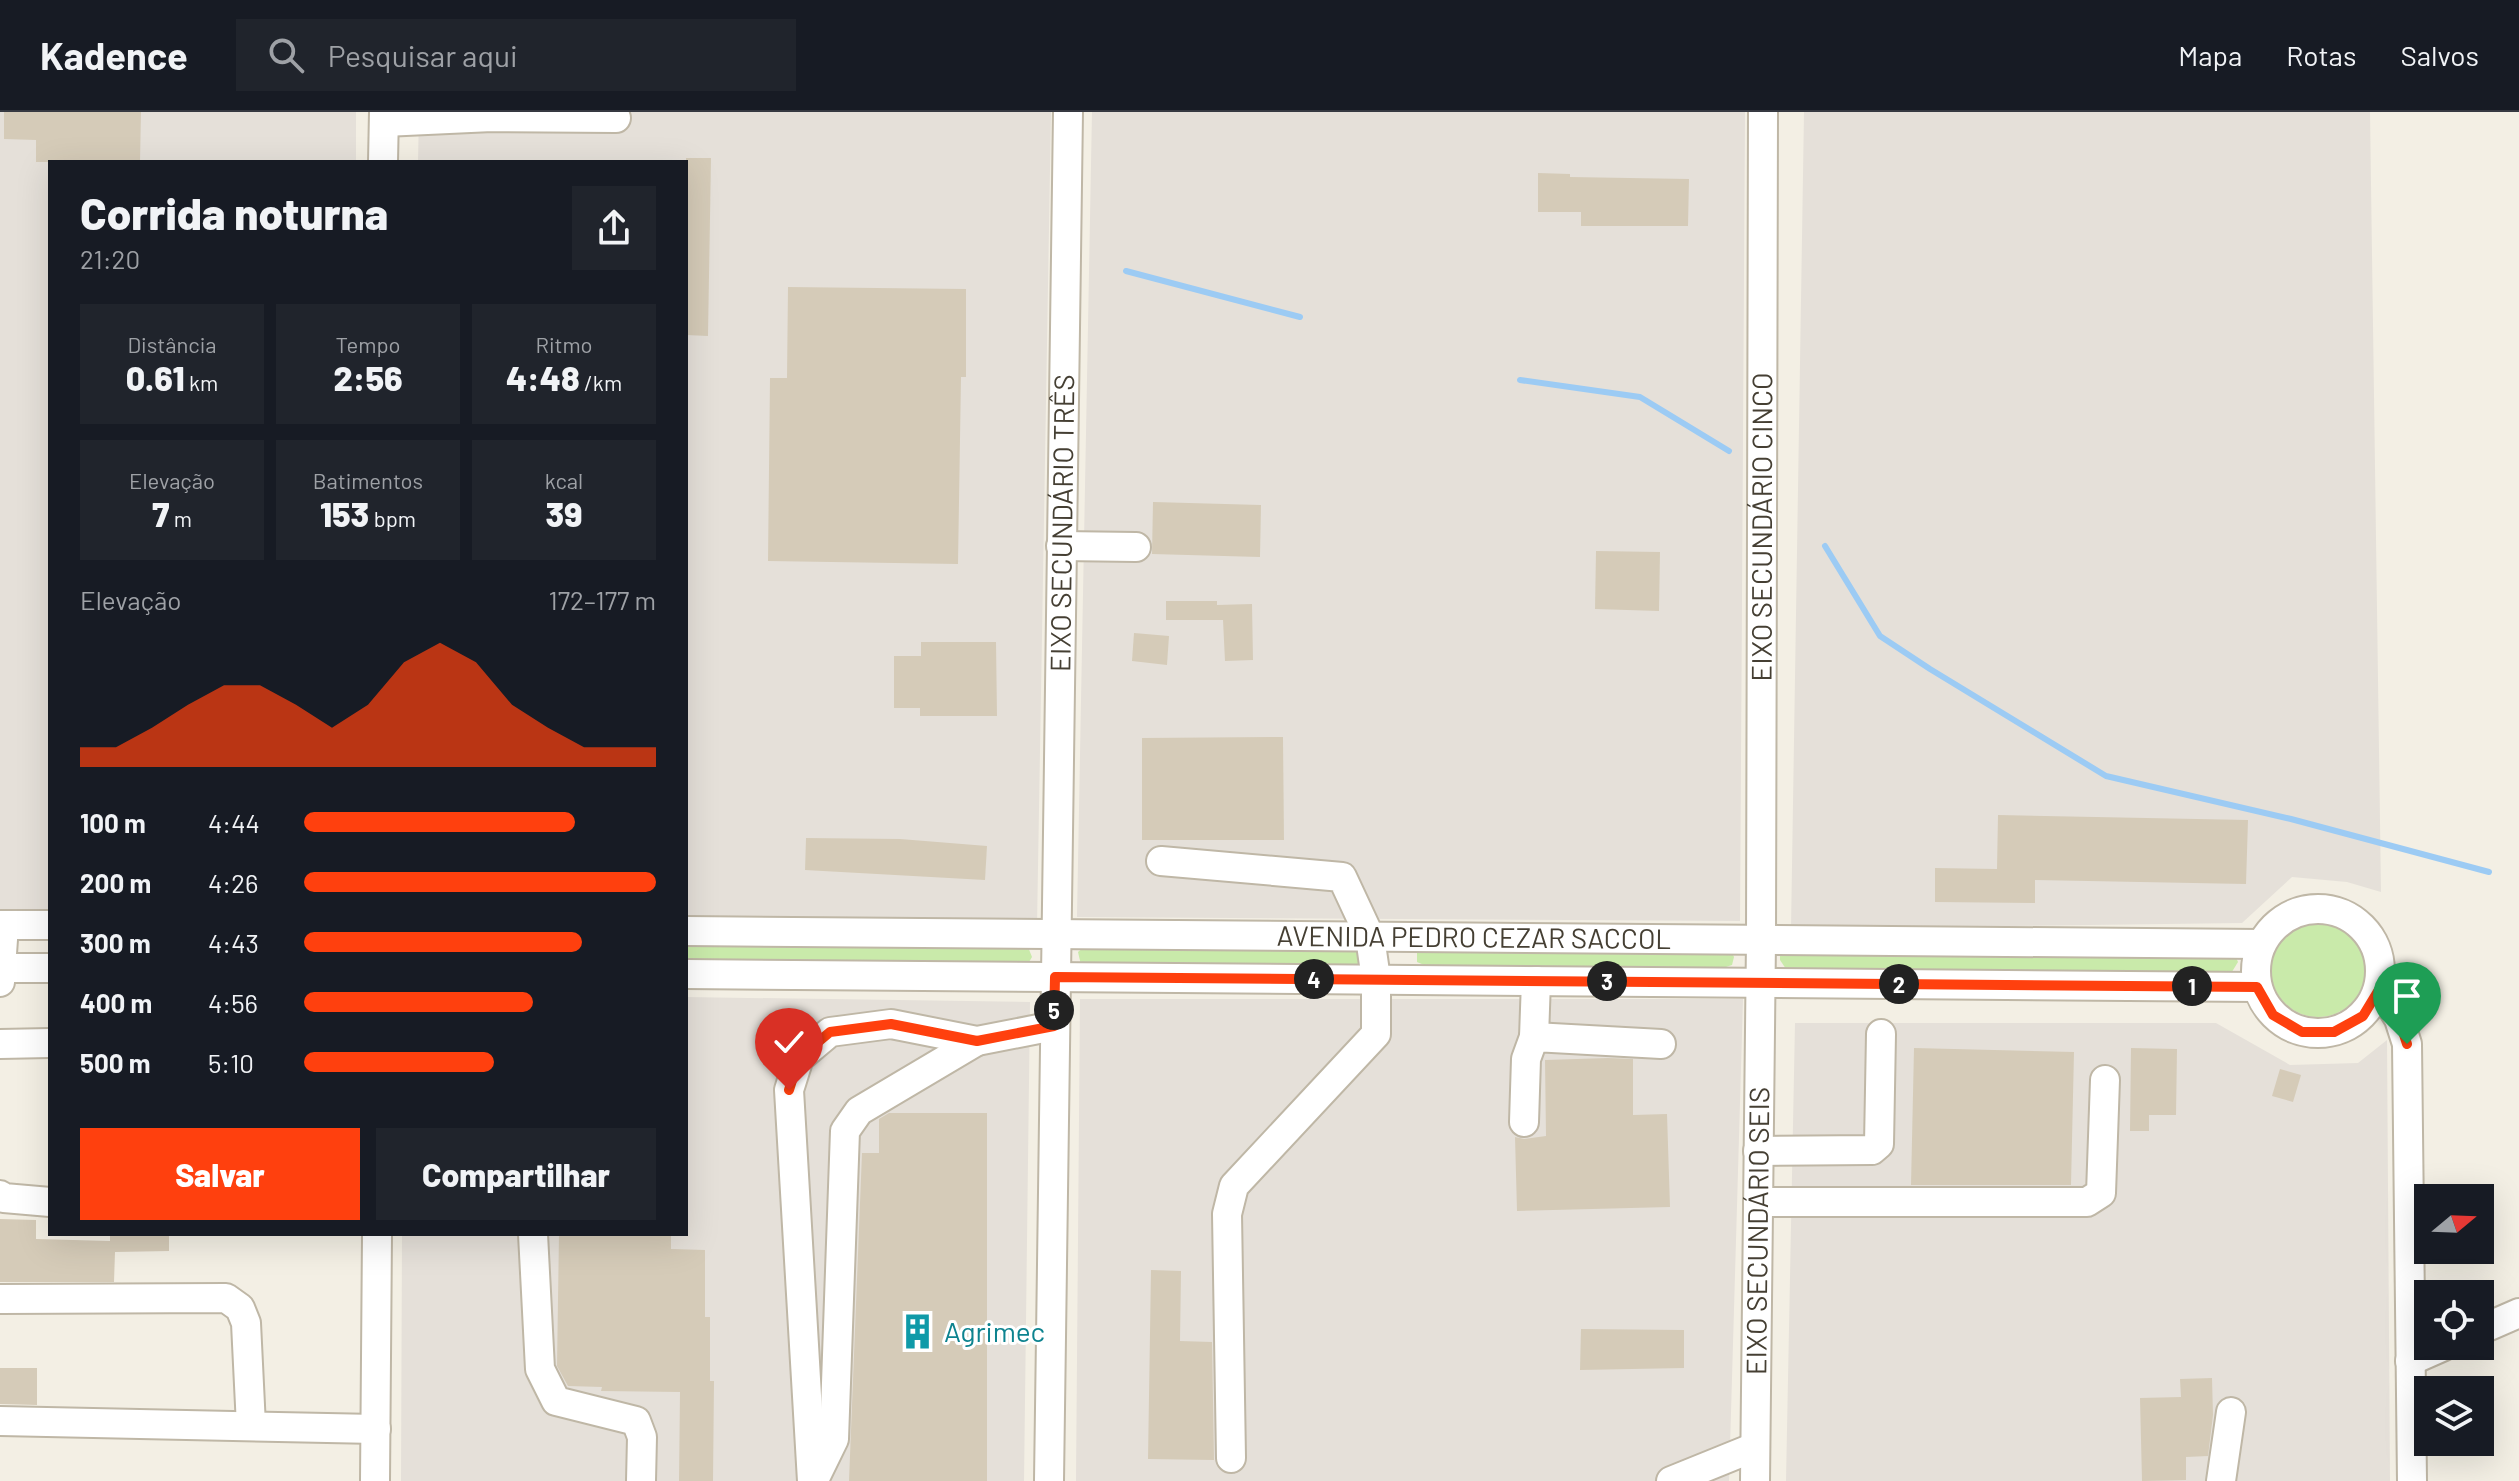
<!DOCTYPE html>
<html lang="pt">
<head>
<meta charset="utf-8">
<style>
  body { margin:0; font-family:Barlow,sans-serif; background:#20242c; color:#f1f3f6; height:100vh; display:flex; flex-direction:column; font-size:30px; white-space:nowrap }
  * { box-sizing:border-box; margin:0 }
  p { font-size:26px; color:#9ea1a6 }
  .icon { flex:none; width:44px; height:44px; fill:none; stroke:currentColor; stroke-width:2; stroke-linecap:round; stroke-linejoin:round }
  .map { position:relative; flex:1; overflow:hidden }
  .panel { position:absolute; left:48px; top:48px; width:640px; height:1076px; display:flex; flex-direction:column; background:#171b24; border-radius:0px; box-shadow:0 8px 32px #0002 }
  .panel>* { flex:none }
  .needle { width:52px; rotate:71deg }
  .tools { position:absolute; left:2414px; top:1072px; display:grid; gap:16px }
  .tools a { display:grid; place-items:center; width:80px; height:80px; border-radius:0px; background:#171b24; box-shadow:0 8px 32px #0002; font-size:40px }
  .pin { position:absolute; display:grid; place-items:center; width:68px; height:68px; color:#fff; margin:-82px -34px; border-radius:50% 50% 50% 0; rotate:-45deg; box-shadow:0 0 8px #0007 }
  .pin .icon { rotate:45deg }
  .km { position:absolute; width:40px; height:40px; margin:-20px; border-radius:50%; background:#222; color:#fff; font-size:22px; line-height:40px; text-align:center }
  .round { display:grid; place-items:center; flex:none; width:84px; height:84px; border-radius:0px; background:#20242c }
  .summary { display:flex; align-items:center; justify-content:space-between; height:136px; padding:0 32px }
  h1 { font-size:44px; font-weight:800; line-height:60px }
  .figures { display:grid; grid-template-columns:repeat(3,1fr); gap:12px; height:136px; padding:8px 32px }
  .figures div { display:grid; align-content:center; border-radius:0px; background:#20242c; text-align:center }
  .figures b { font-size:34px; font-weight:800 }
  .figures small { font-size:22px; font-weight:400 }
  .figures p { font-size:22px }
  .chart { height:224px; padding:16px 32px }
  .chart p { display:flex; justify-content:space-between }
  .chart svg { width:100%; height:144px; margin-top:8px; fill:#ff400e; opacity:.7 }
  .button { display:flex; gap:16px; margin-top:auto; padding:16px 32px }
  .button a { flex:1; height:92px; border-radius:0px; background:#ff400e; color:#fff; font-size:32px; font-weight:800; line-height:92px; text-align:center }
  .button a+a { background:#20242c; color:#f1f3f6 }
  ul { padding:0 32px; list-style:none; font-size:26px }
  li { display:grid; grid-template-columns:128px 96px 1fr; align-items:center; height:60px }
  li i { height:20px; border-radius:10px; background:#ff400e }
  header { display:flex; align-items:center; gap:48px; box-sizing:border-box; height:112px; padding:0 40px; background:#171b24; border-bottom:2px solid #363941 }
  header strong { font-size:38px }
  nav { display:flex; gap:44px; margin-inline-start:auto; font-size:28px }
  .search { width:560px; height:72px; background:#20242c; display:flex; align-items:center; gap:20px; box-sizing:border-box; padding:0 28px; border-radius:0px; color:#9ea1a6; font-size:30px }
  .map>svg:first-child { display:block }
</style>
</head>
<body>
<header>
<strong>Kadence</strong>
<div class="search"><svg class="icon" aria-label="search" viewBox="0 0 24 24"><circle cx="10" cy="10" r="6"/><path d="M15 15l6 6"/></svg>Pesquisar aqui</div>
<nav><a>Mapa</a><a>Rotas</a><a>Salvos</a></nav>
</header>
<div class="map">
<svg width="2519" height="1369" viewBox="0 0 2519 1369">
  <rect width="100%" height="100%" fill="#f3efe4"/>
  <!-- industrial -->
  <g fill="#e5e0d9">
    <path d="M 0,0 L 356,0 L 356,50 L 50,50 L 50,798 L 0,797 Z"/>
    <path d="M 419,0 L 1051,0 L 1037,814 L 686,807 L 686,50 L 418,50 Z"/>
    <path d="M 1092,0 L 1745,0 L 1740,809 L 1077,805 Z"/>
    <path d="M 1804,0 L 2370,0 L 2381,780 L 2347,770 L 2292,765 L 2242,811 L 1791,817 Z"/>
    <path d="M 686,885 L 1030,890 L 1024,1369 L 401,1369 L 402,1122 L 686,1122 Z"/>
    <path d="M 1080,887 L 1743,887 L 1729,1369 L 1076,1369 Z"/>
    <path d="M 1795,911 L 2216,911 L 2290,953 L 2358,951 L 2387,928 L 2390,1369 L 1786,1369 Z"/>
  </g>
  <!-- green -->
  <g fill="#c9eaaa">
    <circle cx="2318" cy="858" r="47"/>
    <path d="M 686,830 L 1028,835 L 1032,845 L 1026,855 L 686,850 Z"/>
    <path d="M 1351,832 L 1366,842 L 1360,854 L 1081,853 L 1078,840 L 1084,835 Z"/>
    <path d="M 1728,832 L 1734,845 L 1732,853 L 1720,857 L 1429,855 L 1417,850 L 1417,838 Z"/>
    <path d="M 1780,841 L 2234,841 L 2238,850 L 2230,863 L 1786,857 L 1780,848 Z"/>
  </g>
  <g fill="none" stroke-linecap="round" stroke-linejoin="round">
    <!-- stream -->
    <g stroke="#9ccbf4" stroke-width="6">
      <path d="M 1126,159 L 1300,205"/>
      <path d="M 1520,268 L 1640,285 L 1729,339"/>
      <path d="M 1825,434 L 1880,524 L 1930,557 L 2106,664 L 2291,707 L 2489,760"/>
    </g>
  </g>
  <!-- building -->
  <g fill="#d5cbb8">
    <path d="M 4,0 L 141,0 L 140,50 L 36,50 L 36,28 L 4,27 Z"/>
    <path d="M 686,46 L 711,46 L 708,224 L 686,223 Z"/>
    <path d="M 1538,61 L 1570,62 L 1570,65 L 1689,67 L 1688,114 L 1581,114 L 1581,100 L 1538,100 Z"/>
    <path d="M 788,175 L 966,177 L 966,265 L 961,265 L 958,452 L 768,449 L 770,266 L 787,266 Z"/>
    <path d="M 1153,390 L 1261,393 L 1260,445 L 1152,442 Z"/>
    <path d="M 1596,439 L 1660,440 L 1659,499 L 1595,497 Z"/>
    <path d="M 1166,489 L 1217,489 L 1217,493 L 1252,492 L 1253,548 L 1225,549 L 1223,508 L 1166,508 Z"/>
    <path d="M 1134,521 L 1169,524 L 1167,553 L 1132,549 Z"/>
    <path d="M 921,530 L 996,530 L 997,604 L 920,604 L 920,596 L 894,596 L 894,544 L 921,544 Z"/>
    <path d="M 1283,625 L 1284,728 L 1142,728 L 1142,626 Z"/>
    <path d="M 1998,703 L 2248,708 L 2246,772 L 2035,768 L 2035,791 L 1935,790 L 1935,756 L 1997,757 Z"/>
    <path d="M 806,726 L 900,727 L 987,734 L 985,768 L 805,758 Z"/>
    <path d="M 1914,936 L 2074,940 L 2071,1073 L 1911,1073 Z"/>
    <path d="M 2131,936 L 2177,937 L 2176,1003 L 2149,1003 L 2149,1019 L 2130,1019 Z"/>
    <path d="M 1608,946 L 1633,947 L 1633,1003 L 1667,1002 L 1670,1095 L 1517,1099 L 1515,1025 L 1524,1027 L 1546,1024 L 1545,948 Z"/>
    <path d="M 2280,957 L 2301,963 L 2293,990 L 2272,984 Z"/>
    <path d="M 889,1001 L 987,1001 L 987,1369 L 849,1369 L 862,1041 L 879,1041 L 879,1007 Z"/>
    <path d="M 0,1107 L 36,1108 L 36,1127 L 110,1129 L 110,1122 L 169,1122 L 169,1139 L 115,1140 L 114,1170 L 0,1170 Z"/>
    <path d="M 559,1122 L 671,1122 L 671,1137 L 705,1138 L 705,1205 L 710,1205 L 710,1269 L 714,1269 L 713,1369 L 679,1369 L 680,1280 L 601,1279 L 602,1275 L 568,1274 L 557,1254 Z"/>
    <path d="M 1151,1158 L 1181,1159 L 1180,1229 L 1212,1230 L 1214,1348 L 1148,1347 Z"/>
    <path d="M 1581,1217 L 1684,1218 L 1684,1256 L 1580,1258 Z"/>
    <path d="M 0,1256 L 37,1256 L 37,1293 L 0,1292 Z"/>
    <path d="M 2212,1266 L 2213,1303 L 2208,1344 L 2186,1345 L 2186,1368 L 2142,1369 L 2140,1286 L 2181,1285 L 2180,1267 Z"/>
  </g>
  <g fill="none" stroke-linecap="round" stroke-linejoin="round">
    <defs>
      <g id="minor">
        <path d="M 384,10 L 492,5 L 616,6"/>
        <path d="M 383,50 L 384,0"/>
        <path d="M 1061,434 L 1136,435"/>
        <path d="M 1161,749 L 1342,765 L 1370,825 L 1376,867 L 1376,922 L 1234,1074 L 1227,1102 L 1231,1346"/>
        <circle cx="2318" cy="859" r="62"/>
        <path d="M 0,813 L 50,813"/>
        <path id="s1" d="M 686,819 L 2261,832"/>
        <path d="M 0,856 L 50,856"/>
        <path d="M 686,862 L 2257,875"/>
        <path d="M 0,870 L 4,813"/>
        <path d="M 2380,876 L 2399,907 L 2407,932 L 2412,1369"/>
        <path d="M 1534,925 L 1536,869"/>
        <path d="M 0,932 L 50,931"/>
        <path d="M 1524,1010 L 1526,947 L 1534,925 L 1661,932"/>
        <path d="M 1758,1039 L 1872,1038 L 1879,1032 L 1881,922"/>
        <path d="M 0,1083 L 4,1086 L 50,1090"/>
        <path d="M 1758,1090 L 2087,1090 L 2101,1081 L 2105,968"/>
        <path d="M 533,1122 L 540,1257 L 556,1289 L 636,1309 L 642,1325 L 641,1369"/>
        <path d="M 0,1187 L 226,1186 L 240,1196 L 246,1211 L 251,1314"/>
        <path d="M 2480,1218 L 2519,1201"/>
        <path d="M 2410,1249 L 2444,1234"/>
        <path d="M 0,1309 L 376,1317"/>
        <path d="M 814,1368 L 834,1327 L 845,1019 L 859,999 L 977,929"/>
        <path d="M 375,1369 L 377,1122"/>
        <path d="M 812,1369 L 789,978 L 799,946 L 830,920 L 891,912 L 977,929 L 1054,914"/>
        <path id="s2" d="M 1049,1369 L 1068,0"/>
        <path d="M 1671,1369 L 1755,1335"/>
        <path id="s3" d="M 1755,1369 L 1761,828 L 1763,0"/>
        <path d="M 2221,1369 L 2231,1300"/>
      </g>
    </defs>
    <!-- minor casing -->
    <use href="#minor" stroke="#bfb7a6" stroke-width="32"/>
    <!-- minor -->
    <use href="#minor" stroke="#fff" stroke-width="28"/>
  </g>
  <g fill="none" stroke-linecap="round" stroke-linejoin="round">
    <defs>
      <path id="route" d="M 789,978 L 799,946 L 830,920 L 891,912 L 977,929 L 1054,914 L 1055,865 L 2257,875 L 2273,903 L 2302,920 L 2334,920 L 2363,904 L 2380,876 L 2399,907 L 2407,932"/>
    </defs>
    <!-- route casing -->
    <use href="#route" stroke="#fff" stroke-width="16"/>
    <!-- route -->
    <use href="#route" stroke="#ff400e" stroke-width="10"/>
  </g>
  <!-- icons -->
  <defs>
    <symbol id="building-bare" viewBox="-9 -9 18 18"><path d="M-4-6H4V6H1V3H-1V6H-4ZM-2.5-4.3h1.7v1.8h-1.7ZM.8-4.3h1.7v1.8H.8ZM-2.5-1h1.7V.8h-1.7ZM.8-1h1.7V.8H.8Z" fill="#0f9aa8" stroke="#fff" stroke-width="2.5" paint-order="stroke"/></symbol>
  </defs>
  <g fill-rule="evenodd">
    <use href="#building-bare" x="892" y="1194" width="51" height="51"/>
  </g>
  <g text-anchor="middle" stroke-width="6" stroke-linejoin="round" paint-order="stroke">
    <!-- street labels -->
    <g font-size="28" fill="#453f33" stroke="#fff">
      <text dy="10" stroke="none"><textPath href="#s2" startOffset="958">EIXO SECUNDÁRIO TRÊS</textPath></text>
      <text dy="10" stroke="none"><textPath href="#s3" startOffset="954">EIXO SECUNDÁRIO CINCO</textPath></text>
      <text dy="10" stroke="none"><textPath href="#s1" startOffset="788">AVENIDA PEDRO CEZAR SACCOL</textPath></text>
      <text dy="10" stroke="none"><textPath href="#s3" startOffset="250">EIXO SECUNDÁRIO SEIS</textPath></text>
    </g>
    <!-- culture labels -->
    <g font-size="28" fill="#0d838f" stroke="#fff" text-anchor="start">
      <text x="944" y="1230">Agrimec</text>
    </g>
  </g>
</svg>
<div class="tools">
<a><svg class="needle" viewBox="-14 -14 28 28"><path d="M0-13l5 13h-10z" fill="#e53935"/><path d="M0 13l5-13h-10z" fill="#9ea1a6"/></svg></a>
<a><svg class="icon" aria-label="locate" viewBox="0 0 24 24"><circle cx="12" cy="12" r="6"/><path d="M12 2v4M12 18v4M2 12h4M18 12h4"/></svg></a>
<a><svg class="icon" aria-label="layers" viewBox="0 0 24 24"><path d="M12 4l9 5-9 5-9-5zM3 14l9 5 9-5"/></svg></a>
</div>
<div class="pin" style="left:2407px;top:932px;background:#1e9e55"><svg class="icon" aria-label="arrive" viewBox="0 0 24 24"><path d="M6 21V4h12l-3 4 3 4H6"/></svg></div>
<div class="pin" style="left:789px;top:978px;background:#d93025"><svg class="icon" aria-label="check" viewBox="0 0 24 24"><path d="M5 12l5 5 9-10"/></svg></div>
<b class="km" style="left:2192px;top:874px">1</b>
<b class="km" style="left:1899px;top:872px">2</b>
<b class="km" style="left:1607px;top:869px">3</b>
<b class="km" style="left:1314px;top:867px">4</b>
<b class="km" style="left:1054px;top:898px">5</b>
<section class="panel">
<div class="summary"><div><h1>Corrida noturna</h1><p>21:20</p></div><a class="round"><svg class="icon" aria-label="share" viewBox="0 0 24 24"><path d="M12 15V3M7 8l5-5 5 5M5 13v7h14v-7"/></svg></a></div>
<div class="figures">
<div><p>Distância</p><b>0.61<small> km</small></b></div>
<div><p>Tempo</p><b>2:56</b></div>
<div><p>Ritmo</p><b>4:48<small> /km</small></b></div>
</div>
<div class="figures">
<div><p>Elevação</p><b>7<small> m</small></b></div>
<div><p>Batimentos</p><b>153<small> bpm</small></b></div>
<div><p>kcal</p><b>39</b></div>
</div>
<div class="chart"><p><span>Elevação</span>172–177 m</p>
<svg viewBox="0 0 160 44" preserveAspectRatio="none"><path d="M0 44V38L10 38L20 32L30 25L40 19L50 19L60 25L70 32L80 25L90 12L100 6L110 12L120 25L130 32L140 38L150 38L160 38V44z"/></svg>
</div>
<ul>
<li><b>100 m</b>4:44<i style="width:77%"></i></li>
<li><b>200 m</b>4:26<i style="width:100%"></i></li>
<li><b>300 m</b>4:43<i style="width:79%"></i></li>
<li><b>400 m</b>4:56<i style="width:65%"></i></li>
<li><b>500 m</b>5:10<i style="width:54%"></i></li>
</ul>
<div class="button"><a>Salvar</a><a>Compartilhar</a></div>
</section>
</div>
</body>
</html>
